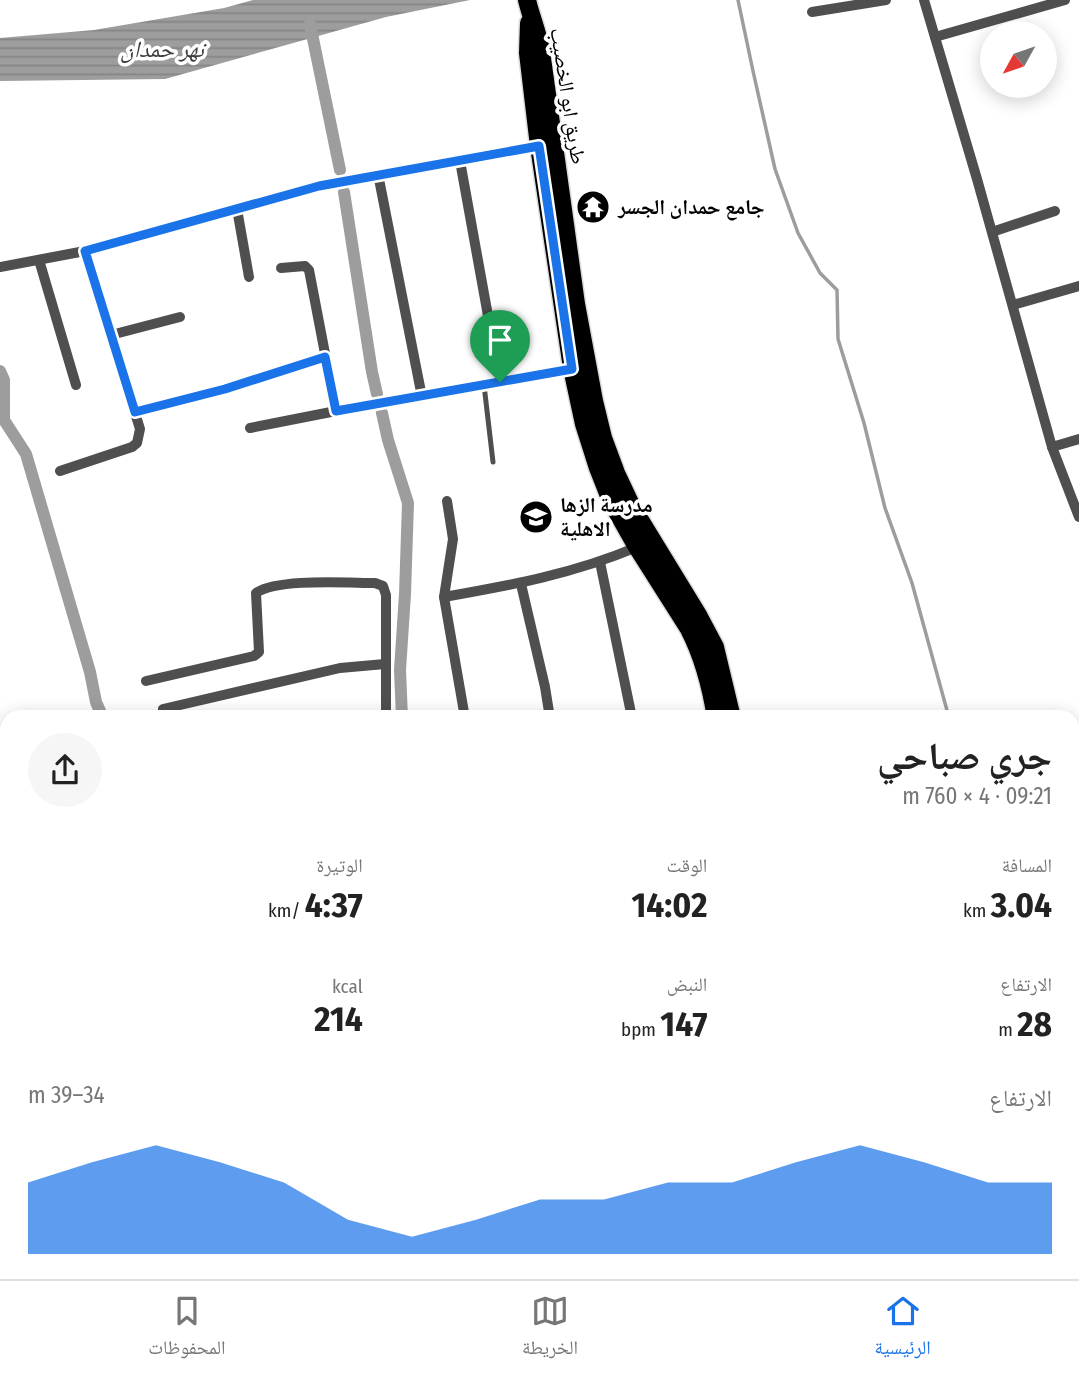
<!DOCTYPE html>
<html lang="ar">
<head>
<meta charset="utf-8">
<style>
  body { margin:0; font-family:"Fira Sans Condensed","Noto Naskh Arabic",sans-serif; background:#f6f6f6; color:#222; direction:rtl; height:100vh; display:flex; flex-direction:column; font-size:26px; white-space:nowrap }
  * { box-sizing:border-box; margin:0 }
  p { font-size:23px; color:#767676 }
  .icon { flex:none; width:38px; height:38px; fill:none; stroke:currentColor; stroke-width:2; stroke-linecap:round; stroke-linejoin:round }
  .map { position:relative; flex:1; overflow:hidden; direction:ltr }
  .drawer { position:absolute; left:0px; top:710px; width:1080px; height:569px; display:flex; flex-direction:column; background:#fff; border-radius:21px 21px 0 0; box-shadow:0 4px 18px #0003; direction:rtl }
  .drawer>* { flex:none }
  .needle { width:46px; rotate:230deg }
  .controls { position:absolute; left:980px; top:21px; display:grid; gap:14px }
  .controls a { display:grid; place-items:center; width:77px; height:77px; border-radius:50%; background:#fff; box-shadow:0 4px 18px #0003; font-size:35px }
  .pin { position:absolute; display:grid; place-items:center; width:60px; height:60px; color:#fff; margin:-72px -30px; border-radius:50% 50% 50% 0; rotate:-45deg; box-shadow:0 0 7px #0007 }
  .pin .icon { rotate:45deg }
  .round { display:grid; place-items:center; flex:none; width:74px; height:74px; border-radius:37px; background:#f6f6f6 }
  .head { display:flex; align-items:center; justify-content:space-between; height:119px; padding:0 28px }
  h1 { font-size:38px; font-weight:700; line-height:52px }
  .stats { display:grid; grid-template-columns:repeat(3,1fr); gap:10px; height:119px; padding:7px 28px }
  .stats div { display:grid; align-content:center }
  .stats b { font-size:35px; font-weight:700 }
  .stats small { font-size:19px; font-weight:400 }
  .stats p { font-size:19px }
  .chart { height:196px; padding:14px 28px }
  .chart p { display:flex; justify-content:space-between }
  .chart svg { width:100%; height:126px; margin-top:7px; fill:#1a73e8; opacity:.7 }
  .dock { display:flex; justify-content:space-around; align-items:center; height:98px; border-top:2px solid #e0e0e0; background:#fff; font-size:19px; color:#767676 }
  .dock a { display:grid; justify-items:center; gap:4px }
  .dock .active { color:#1a73e8 }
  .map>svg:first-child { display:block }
</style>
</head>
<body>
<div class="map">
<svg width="1079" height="1279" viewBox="0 0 1079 1279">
  <defs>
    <pattern id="water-rules" width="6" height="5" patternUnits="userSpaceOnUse" patternTransform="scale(1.75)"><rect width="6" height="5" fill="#9d9d9d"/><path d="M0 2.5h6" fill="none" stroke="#858585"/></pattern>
  </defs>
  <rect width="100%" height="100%" fill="#fff"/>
  <!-- water -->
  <path fill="url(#water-rules)" d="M 253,0 L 470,0 L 386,17 L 165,79 L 0,81 L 0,38 L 94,30 L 224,8 Z"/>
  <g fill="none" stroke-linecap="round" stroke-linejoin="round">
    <!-- stream -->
    <g stroke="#9d9d9d" stroke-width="3.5">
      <path d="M 738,0 L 753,71 L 775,169 L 798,233 L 820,273 L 837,290 L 838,339 L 864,423 L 885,508 L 912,583 L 948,714 L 951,718"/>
      <path d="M 0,1055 L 7,1053"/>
      <path d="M 293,1272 L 295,1279"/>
      <path d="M 1065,1272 L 1065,1279"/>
      <path d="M 545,1279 L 555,1272"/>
    </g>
    <!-- canal -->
    <g stroke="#9d9d9d" stroke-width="12">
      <path d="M 310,24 L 340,170"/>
      <path d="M 344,192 L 372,372 L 377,394"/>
      <path d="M 0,371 L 4,380 L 4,420 L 26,454 L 90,672 L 96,702 L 103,718"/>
      <path d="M 382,413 L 388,440 L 408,503 L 405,594 L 400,670 L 402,718"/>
    </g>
    <defs>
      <g id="primary">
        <path d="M 527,0 C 531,17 538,33 541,51 L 576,304 L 594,401 L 603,438 L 616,473 L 632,507 L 698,615 L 715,647 L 732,718"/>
        <path d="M 529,23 L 528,53 L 539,146 L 572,368 L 584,424 L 598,468 L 611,501 L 637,547 L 689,629 C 704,658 711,686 716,718"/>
        <path d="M 791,1272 L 792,1279"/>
        <path d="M 807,1272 L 808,1279"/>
      </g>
    </defs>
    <!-- primary casing -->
    <use href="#primary" stroke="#dbdbdb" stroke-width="21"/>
    <!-- service -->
    <g stroke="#4f4f4f" stroke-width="5">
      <path d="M 484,385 L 493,462"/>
      <path d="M 763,1279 L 783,1272"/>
    </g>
    <!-- minor -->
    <g stroke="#4f4f4f" stroke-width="10">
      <path d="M 924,0 L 977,179 L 1052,447 L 1079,517"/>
      <path d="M 812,12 L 886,0"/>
      <path d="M 935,37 L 1065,0"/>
      <path d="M 460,161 L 500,382"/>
      <path d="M 378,174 L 422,397"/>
      <path d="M 237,209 L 249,277"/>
      <path d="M 992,232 L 1055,211"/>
      <path d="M 39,260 L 76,385"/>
      <path d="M 0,267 L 85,251 L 319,186 L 539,146"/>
      <path d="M 281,268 L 305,266 L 309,270 L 336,411"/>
      <path d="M 1013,305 L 1079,286"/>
      <path d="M 111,335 L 180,317"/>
      <path d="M 135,412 L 225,389 L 325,357"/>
      <path d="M 250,428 L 336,411 L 572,368"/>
      <path d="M 1052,447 L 1079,439"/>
      <path d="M 60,471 L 132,447 L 137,443 L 140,429 L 85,251"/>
      <path d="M 447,501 L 453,539 L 444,597 L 465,718"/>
      <path d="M 600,562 L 632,718"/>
      <path d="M 521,584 L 545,687 L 550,718"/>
      <path d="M 444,597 C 512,585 573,574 637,547"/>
      <path d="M 146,681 L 254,656 L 259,652 L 256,593 C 277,578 348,583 375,583 L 383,586 L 386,595 L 386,718"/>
      <path d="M 163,709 L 340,668 L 385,664"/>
      <path d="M 0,815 L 7,841"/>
      <path d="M 0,934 L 7,932"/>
      <path d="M 0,1206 L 7,1203"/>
      <path d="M 1074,1240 L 1079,1239"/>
      <path d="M 33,1279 L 58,1272"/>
    </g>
    <!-- secondary -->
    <path stroke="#1c1c1c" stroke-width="14" d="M 1073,781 L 1079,779"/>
    <!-- primary -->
    <use href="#primary" stroke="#000" stroke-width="18"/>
  </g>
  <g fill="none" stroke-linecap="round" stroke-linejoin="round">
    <defs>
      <path id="route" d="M 539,146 L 572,369 L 336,411 L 325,357 L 225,389 L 135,412 L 85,251 L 319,186 Z"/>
    </defs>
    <!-- route casing -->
    <use href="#route" stroke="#fff" stroke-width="14"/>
    <!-- route -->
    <use href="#route" stroke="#1a73e8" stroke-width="9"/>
  </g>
  <!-- icons -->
  <defs>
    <symbol id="temple-disc" viewBox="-11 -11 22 22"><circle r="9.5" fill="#000" stroke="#fff"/><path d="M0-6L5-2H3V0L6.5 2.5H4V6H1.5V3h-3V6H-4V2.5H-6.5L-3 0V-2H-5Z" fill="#fff"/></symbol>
    <symbol id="school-disc" viewBox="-11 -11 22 22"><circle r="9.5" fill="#000" stroke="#fff"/><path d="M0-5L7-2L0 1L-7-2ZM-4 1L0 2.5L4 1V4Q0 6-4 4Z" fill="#fff"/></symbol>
  </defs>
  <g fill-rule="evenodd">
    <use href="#temple-disc" x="574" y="188" width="38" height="38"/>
    <use href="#school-disc" x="517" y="498" width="38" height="38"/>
  </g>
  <g text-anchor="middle" stroke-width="7" stroke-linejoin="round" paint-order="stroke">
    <!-- street labels -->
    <g font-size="21" fill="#000" stroke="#fff">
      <text transform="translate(568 96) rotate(81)" y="7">طريق ابو الخصيب</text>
    </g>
    <!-- poi labels -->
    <g font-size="21" font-weight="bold" fill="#000" stroke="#fff" text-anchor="start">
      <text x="618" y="214">جامع حمدان الجسر</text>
      <text x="560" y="512">مدرسة الزها<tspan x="560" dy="24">الاهلية</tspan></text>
    </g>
    <!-- water labels -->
    <g font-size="23" font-style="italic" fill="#3e3e3e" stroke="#fff">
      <text x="162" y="57">نهر حمدان</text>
    </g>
  </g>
</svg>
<div class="controls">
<a><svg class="needle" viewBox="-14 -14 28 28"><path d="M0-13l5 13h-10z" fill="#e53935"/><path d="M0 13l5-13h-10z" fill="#767676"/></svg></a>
</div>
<div class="pin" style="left:500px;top:382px;background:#1e9e55"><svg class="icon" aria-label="arrive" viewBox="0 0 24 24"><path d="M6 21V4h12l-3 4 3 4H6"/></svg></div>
<section class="drawer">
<div class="head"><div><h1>جري صباحي</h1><p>09:21 · 4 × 760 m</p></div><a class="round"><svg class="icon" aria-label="share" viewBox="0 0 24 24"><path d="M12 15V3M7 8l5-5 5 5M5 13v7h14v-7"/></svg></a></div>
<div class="stats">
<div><p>المسافة</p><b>3.04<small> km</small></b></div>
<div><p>الوقت</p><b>14:02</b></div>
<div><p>الوتيرة</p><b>4:37<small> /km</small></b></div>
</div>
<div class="stats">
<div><p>الارتفاع</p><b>28<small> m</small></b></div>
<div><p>النبض</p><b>147<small> bpm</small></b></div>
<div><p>kcal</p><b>214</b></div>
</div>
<div class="chart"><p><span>الارتفاع</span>34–39 m</p>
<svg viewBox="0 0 160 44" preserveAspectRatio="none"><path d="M0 44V19L10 12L20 6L30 12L40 19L50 32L60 38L70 32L80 25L90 25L100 19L110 19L120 12L130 6L140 12L150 19L160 19V44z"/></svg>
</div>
</section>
</div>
<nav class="dock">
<a class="active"><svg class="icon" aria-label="home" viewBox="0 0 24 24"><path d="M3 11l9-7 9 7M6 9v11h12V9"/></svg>الرئيسية</a>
<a><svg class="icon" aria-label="map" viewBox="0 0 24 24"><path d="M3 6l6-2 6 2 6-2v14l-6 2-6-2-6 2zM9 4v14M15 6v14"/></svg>الخريطة</a>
<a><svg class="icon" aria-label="saved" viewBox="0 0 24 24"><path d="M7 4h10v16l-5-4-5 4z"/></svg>المحفوظات</a>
</nav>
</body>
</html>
